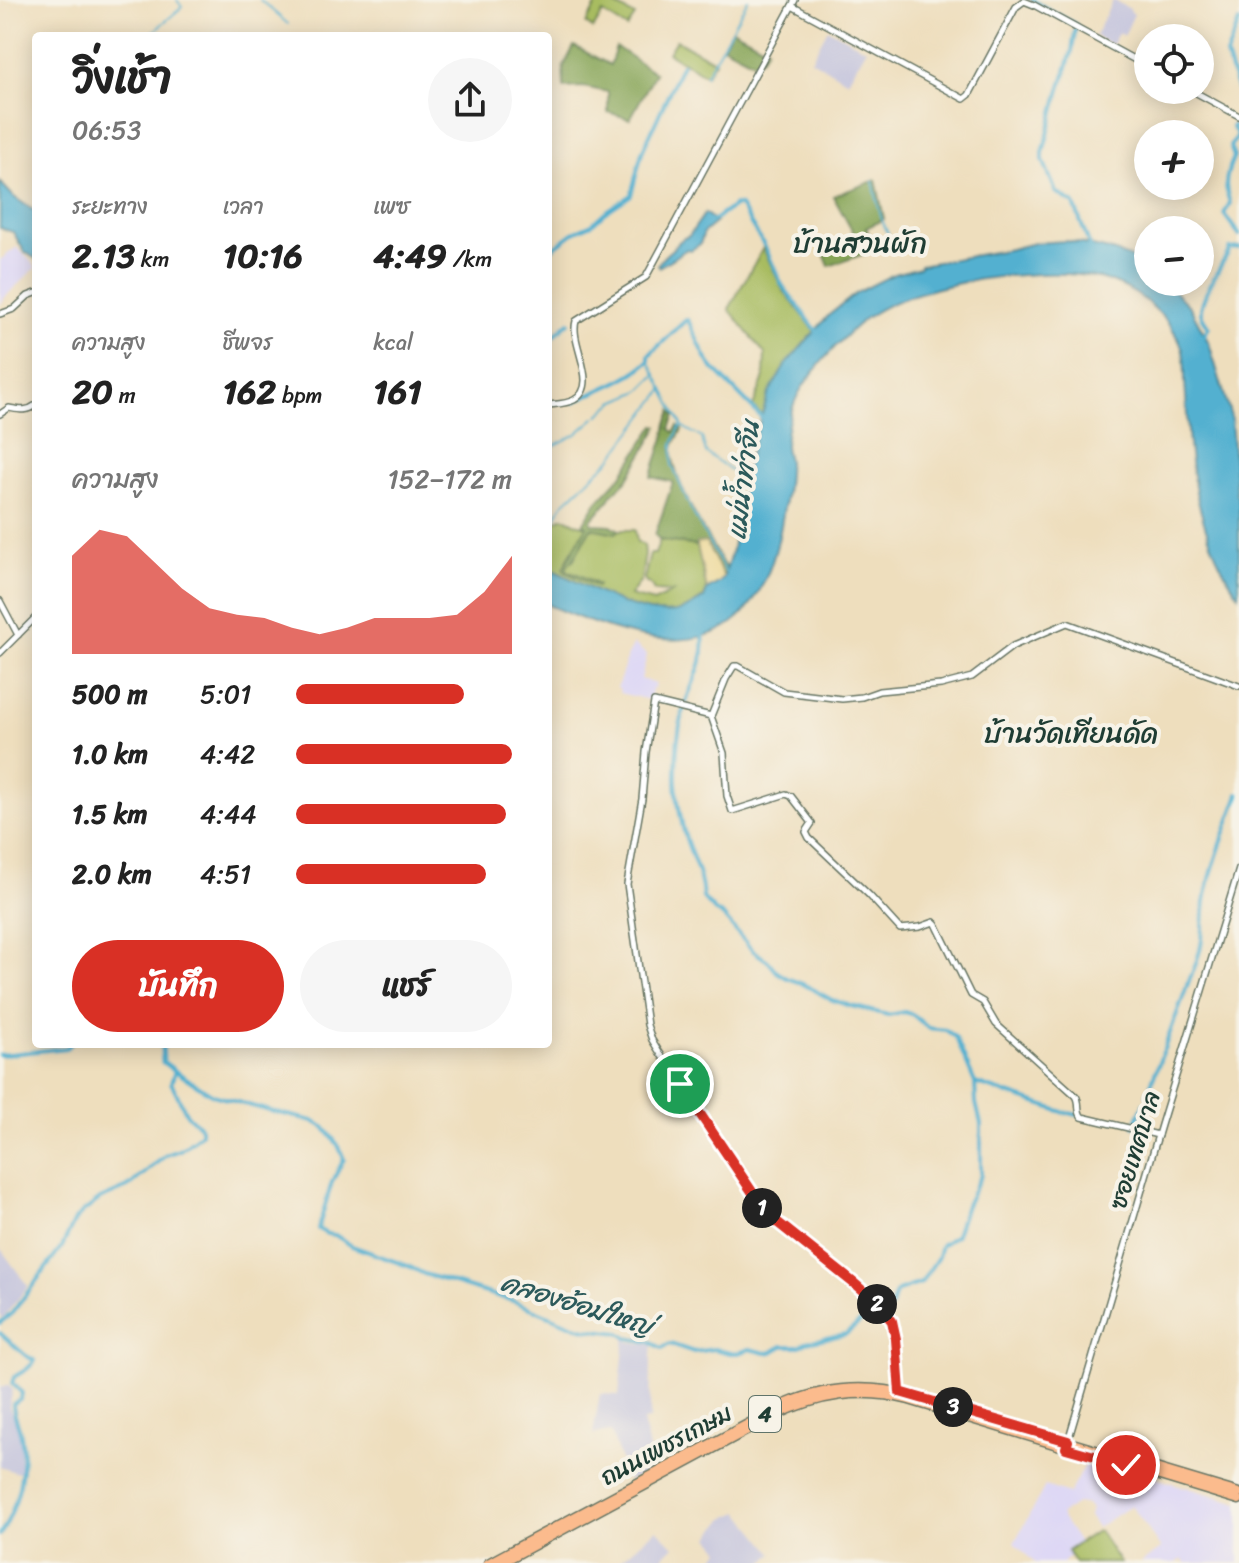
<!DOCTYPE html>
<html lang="th">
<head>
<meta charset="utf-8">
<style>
  body { margin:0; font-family:Sriracha,"Playpen Sans Thai",sans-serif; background:#f6f6f6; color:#222; height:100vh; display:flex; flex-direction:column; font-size:30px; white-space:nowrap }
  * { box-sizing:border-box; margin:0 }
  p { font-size:26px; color:#767676 }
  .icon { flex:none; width:44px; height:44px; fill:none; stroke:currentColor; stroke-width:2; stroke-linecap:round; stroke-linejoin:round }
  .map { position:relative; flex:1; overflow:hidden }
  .sheet { position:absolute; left:32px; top:32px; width:520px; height:1016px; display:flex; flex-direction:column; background:#fff; border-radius:8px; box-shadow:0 4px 20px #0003 }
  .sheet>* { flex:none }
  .buttons { position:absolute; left:1134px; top:24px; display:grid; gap:16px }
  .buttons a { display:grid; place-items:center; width:80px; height:80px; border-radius:50%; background:#fff; box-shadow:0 4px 20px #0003; font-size:40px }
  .pin { position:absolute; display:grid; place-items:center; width:68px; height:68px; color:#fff; margin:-34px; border:4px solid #fff; border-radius:50%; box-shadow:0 2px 8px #0007 }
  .km { position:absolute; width:40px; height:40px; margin:-20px; border-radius:50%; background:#222; color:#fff; font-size:22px; line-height:40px; text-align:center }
  .round { display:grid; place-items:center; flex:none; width:84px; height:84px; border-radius:42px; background:#f6f6f6 }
  .head { display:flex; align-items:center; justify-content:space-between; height:136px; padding:0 40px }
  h1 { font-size:44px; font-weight:800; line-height:60px }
  .metrics { display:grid; grid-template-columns:repeat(3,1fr); gap:12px; height:136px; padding:8px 40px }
  .metrics div { display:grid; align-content:center }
  .metrics b { font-size:34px; font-weight:800 }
  .metrics small { font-size:22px; font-weight:400 }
  .metrics p { font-size:22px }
  .chart { height:224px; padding:16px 40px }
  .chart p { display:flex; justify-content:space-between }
  .chart svg { width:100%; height:144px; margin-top:8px; fill:#d93025; opacity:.7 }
  .button { display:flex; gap:16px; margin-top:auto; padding:16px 40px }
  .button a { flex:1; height:92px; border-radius:48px; background:#d93025; color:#fff; font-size:32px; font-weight:800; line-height:92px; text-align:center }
  .button a+a { background:#f6f6f6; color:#222 }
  ul { padding:0 40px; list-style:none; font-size:26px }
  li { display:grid; grid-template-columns:128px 96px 1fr; align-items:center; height:60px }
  li i { height:20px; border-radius:10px; background:#d93025 }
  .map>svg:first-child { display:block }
</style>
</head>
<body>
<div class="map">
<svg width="1239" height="1563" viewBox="0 0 1239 1563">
  <rect width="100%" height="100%" fill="#f7f3e8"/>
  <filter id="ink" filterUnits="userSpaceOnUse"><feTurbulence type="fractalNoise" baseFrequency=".0125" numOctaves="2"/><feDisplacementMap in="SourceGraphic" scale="16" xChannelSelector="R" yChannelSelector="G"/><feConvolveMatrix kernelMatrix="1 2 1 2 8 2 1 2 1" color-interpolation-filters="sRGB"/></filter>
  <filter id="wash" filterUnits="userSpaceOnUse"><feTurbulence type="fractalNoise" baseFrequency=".006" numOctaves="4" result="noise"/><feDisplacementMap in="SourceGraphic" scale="32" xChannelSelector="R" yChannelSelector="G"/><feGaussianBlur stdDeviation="1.8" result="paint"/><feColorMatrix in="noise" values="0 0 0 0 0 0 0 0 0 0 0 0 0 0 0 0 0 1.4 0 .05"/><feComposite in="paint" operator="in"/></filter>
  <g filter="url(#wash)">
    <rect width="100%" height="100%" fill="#eedebd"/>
    <!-- built -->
    <g fill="#dcd6f6">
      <path d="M 17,247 L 36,267 L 5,297 L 0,305 L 0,260 Z"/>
      <path d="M 634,644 L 647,655 L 641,679 L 656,684 L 654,688 L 652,689 L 650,700 L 619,693 L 620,690 L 617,688 L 628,655 Z"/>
      <path d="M 1088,1458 L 1239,1503 L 1239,1563 L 1185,1563 L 1182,1559 L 1175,1563 L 1141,1563 L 1161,1549 L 1131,1505 L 1097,1528 L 1089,1516 L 1091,1509 L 1088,1505 L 1078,1503 L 1060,1515 L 1079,1543 L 1067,1551 L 1070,1556 L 1063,1563 L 1035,1563 L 1014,1543 L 1045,1486 L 1069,1494 Z"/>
    </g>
    <!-- industrial -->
    <g fill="#c2c2dc">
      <path d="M 1113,0 L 1130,9 L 1130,11 L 1134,14 L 1124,36 L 1118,33 L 1112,45 L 1095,36 Z"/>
      <path d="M 828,29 L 866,49 L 848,81 L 811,60 Z"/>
      <path d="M 0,1248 L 28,1286 L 3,1318 L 0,1314 Z"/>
      <path d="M 625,1337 L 630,1342 L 653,1345 L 651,1355 L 650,1420 L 643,1421 L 653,1468 L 628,1481 L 611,1432 L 593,1434 L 600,1394 L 619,1395 Z"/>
      <path d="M 7,1385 L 13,1390 L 9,1407 L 19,1428 L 21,1445 L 20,1470 L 18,1473 L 0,1467 L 0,1388 Z"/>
      <path d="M 740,1512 L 773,1553 L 764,1563 L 709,1563 L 721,1550 L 710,1537 L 725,1518 Z"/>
      <path d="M 657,1529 L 674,1546 L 657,1563 L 617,1563 Z"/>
    </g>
    <!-- green -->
    <g fill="#a8bc60" stroke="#647c4a" stroke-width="2">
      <path d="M 599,0 L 606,0 L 635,16 L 627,28 L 603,13 L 593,29 L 586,24 Z"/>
      <path d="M 676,40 L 715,61 L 706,75 L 668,53 Z"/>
      <path d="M 763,248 L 783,290 L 815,331 C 790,359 773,380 762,415 L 753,407 L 764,377 L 765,354 L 729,309 Z"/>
      <path d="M 563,517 L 575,523 L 588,526 L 568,558 L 566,572 L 597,587 L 567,571 L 567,566 L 573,560 L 591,528 L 616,533 L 619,530 L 635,530 L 637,542 L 644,545 L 645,554 L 641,580 L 630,596 L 654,602 L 673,592 L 654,591 L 650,584 L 646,583 L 644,579 L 650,554 L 655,554 L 660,540 L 697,546 L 707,590 L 704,597 C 696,603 686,610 676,612 C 635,618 585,584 548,568 L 548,525 Z"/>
      <path d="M 1097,1531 L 1099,1531 L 1120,1563 L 1075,1563 L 1067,1551 Z"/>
    </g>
    <!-- forest -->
    <g fill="#86a456" stroke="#527045" stroke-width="2">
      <path d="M 732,29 L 767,48 L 761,59 L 758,58 L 755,63 L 723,46 Z"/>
      <path d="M 574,46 L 610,65 L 616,47 L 655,73 L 630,119 L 608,112 L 608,92 L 583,87 L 564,88 L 563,68 Z"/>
      <path d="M 876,180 L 884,219 L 866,228 L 876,247 L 876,250 L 829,266 L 824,254 L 839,250 L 852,243 L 854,234 L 833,196 Z"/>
      <path d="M 672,411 L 675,415 L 670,429 L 674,432 L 678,426 L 682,430 C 679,435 675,442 673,447 C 668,475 711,544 726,569 L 724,577 L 706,543 L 697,543 L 697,546 L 660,540 L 655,535 L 673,482 L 651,477 L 665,435 L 667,423 Z"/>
      <path d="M 655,425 L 658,426 L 656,431 L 627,480 L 612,494 L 610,499 L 591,520 L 592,524 L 611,525 L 619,530 L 616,533 L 591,528 L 573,560 L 567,566 L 567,571 L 580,575 L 598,585 L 597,587 L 566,572 L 563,568 L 587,526 L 583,524 L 597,502 L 622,475 Z"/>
    </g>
    <!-- sand -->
    <path fill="#eeda9e" stroke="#868c69" stroke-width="2" d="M 706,542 L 724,577 L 720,582 L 707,590 L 697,546 L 697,543 Z"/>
    <!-- water -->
    <g fill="#52b0d0" stroke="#387682" stroke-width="2">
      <path d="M 0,182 L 14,197 L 36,212 L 36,259 L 25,252 L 13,232 L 0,228 Z"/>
      <path d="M 705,213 L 716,222 L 704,232 L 700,244 L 691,250 L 687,249 L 659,267 L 658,264 C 663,256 664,256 670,251 C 678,245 678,239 689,236 Z"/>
      <path d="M 1066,241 C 1092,245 1127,252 1148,268 L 1148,282 L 1165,282 L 1190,307 L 1209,343 L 1231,417 L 1236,492 L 1239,503 L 1239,595 C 1210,556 1195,501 1190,454 C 1187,430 1187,406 1185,382 C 1185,372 1185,361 1183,351 C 1181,342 1172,327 1166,320 C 1126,274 1080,271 1023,275 C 979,277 909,290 872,314 C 854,325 839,343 824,359 C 813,373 800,387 794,404 C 789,415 786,433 785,445 C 785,451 788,457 788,463 C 789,472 787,483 786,493 C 783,513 781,533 775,552 C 768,578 754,607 732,623 C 681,660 599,627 548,605 L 548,568 C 586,584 634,618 676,612 C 686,610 696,603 704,598 L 707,590 L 720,582 L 724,577 L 732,550 L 737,515 L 748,460 L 768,395 L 786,364 L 829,315 L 858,292 L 894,274 L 920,267 L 920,265 L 1011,249 L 1034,243 Z"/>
    </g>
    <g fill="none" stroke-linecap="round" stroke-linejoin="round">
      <!-- stream -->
      <g stroke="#52b0d0" stroke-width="2">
        <path d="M 260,0 L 288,24"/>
        <path d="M 153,32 L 182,7 L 177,0"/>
        <path d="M 705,76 L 748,0"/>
        <path d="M 873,181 C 878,202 880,227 895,243"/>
        <path d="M 649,361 L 683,427 L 702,438 L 706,453 L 745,480"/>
        <path d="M 598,416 L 614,402 L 640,391 L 655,376"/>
        <path d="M 680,427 L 673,444 L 672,465 L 691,509 L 727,575"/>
        <path d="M 551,447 L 575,435 L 595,418"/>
        <path d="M 548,524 L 555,519 L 562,505 L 612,458 L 664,389"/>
      </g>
      <!-- canal -->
      <g stroke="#52b0d0" stroke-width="4">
        <path d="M 1032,0 L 1076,25 L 1072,51 L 1059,93 L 1043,153 L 1043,160 L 1056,192 L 1074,204 L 1090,247"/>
        <path d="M 1239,22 L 1226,56 L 1239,94"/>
        <path d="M 1239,121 L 1232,127 L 1236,132 L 1237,138 L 1230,146 L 1234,157 C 1226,175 1223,184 1230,203 L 1224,214 L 1239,235"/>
        <path d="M 714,220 L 735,205 L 740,206 L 765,247 L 782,285 L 819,334"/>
        <path d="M 548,252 L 576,231 L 592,224 L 604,213 L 631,195 L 642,152 L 682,64"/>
        <path d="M 1202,339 L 1209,327 C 1205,321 1200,316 1201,309 C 1203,293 1222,265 1230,249 L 1239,248"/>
        <path d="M 548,341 L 569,322"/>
        <path d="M 591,394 C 611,385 633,376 649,361 L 649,355 L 686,320 L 688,320 L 706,358 L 713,368 L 764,420"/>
        <path d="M 574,402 L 588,395"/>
        <path d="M 1197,960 C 1206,937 1201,914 1207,891 C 1214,858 1228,826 1239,794"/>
        <path d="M 1191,976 L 1197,961"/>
        <path d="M 1164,1049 L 1190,978"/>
        <path d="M 0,1055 L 57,1049 L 66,1048 L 71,1044"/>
        <path d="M 975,1083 L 1063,1112 L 1078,1115"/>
        <path d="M 1147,1095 L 1163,1052"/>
        <path d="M 1134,1126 L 1144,1103"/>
        <path d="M 0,1323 L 12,1313 L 62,1247 L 75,1220 L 82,1213 L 100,1199 L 128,1187 L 166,1155 L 180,1150 L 201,1134 L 201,1128 C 197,1122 191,1120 187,1114 C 181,1105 178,1094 171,1083 L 175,1071 L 213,1095 L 266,1110 L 313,1121 L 324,1127 L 338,1145 L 344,1159 L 332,1182 L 318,1229 L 327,1234 L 335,1235 L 352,1246 L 408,1266 L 424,1274 L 513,1301 L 574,1326 L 586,1329 L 620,1333 L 628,1338 L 650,1342 L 662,1348 L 670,1344 L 694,1352 L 714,1349 L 730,1353 L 738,1353 L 750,1349 L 766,1353 L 772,1352 L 783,1346 L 800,1346 L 806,1342 L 846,1334 L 865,1318 L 882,1316 L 891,1307 L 896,1293 L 898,1291 L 921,1283 L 938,1257 L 941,1245 L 956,1235 L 966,1205 L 981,1175 L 981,1124 L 976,1103 L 975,1083 L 956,1038 L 946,1030 L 928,1028 L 912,1014 L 904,1012 L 888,1015 L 851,1006 L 832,1000 L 803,984 L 787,978 L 777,972 L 768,961 L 752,950 L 723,916 L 715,911 L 703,898 C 702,876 693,860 686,839 C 681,823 675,789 676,772 C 676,752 678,731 683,711 C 690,685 707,662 703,634"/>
        <path d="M 0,1333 L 25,1355 L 35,1361 L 27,1369 L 14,1377 L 12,1383 L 22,1393 L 21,1398 L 13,1404 C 13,1415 19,1424 21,1435 C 27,1466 17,1509 0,1535"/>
      </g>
      <!-- river -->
      <path stroke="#52b0d0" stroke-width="5" d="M 162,1044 L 163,1062 L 175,1071"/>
    </g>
  </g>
  <g filter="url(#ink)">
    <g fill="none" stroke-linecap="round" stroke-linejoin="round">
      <defs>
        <g id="tertiary">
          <path d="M 792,6 L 964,99 L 969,95 L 1016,7 L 1024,1 L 1034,5 L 1148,67"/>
          <path d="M 1191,90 L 1239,116"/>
          <path d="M 0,314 L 14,309 L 28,296 L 36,293"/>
          <path d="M 548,405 C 556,404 566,404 574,400 C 601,385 569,344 576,321 L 646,277 L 795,0"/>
          <path d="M 0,414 L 9,408 C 20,410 27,412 36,405"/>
          <path d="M 0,601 L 18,635"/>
          <path d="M 0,653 L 36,617"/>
          <path d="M 711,716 L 654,702 L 646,752 L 642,799 L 627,884 L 647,1025 L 652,1040 L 660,1053 L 738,1169 L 762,1208 L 857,1286 L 878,1304 L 892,1321 L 896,1339 L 900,1392"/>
          <path d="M 711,716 L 724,753 L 727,796 L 732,811 L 786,794 L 791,796 L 812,823 L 806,832 L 809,838 L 869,895 L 900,929 L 920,927 L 934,922 L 936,924 L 971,995 L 983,1002 L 996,1024 L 1076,1096 C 1081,1103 1076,1111 1082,1117 L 1158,1135"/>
          <path d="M 711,716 L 726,679 L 734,666 L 738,666 L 784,692 L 842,699 L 862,697 L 879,691 L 941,685 L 972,677 L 1013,646 L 1067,623 L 1239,686"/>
          <path d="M 1068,1441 L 1161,1125 L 1239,869"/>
        </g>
        <g id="primary">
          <path d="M 488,1563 L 785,1404 C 826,1386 869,1384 912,1395 L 1239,1493"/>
          <path d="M 501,1563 L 774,1416 C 818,1395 861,1387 909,1400 L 1239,1500"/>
        </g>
      </defs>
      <!-- tertiary casing -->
      <use href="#tertiary" stroke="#677564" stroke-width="8"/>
      <!-- primary casing -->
      <use href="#primary" stroke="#677564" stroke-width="11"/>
      <!-- tertiary -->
      <use href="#tertiary" stroke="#fff" stroke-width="5"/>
      <!-- primary -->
      <use href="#primary" stroke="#fbbb8d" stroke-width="8"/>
    </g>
  </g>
  <g fill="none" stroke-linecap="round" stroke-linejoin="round" filter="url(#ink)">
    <defs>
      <path id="route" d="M 680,1084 L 767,1214 L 855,1284 L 878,1304 L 892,1321 L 896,1339 L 900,1392 L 1068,1441 L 1066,1448 L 1126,1465"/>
    </defs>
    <!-- route casing -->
    <use href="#route" stroke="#fff" stroke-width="16"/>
    <!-- route -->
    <use href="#route" stroke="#d93025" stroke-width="10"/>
  </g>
  <g text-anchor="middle" stroke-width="8" stroke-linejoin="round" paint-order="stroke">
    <!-- shield labels -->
    <rect fill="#f7f3e8" stroke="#60746a" stroke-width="2" x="749" y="1396" width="32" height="36" rx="6"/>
    <g font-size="22" font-weight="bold" fill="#1f3d34">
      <text x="765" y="1422">4</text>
    </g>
    <!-- street labels -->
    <g font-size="24" fill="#1f3d34" stroke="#f7f3e8">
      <text transform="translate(1135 1150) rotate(-73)" y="8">ซอยเทศบาล</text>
      <text transform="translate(666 1445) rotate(-28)" y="8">ถนนเพชรเกษม</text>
    </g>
    <!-- water labels -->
    <g font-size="26" font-style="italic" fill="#2c5a5b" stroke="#f7f3e8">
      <text transform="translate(743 480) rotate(-83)" y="9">แม่น้ำท่าจีน</text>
      <text transform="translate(577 1304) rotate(17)" y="9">คลองอ้อมใหญ่</text>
    </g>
    <!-- quarter labels -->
    <g font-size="28" fill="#1f3d34" stroke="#f7f3e8">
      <text x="860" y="253">บ้านสวนผัก</text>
      <text x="1071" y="743">บ้านวัดเทียนดัด</text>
    </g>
  </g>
</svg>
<div class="buttons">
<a><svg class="icon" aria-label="locate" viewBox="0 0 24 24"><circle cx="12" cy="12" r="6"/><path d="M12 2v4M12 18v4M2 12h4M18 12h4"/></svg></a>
<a>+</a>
<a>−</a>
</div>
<div class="pin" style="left:680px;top:1084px;background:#1e9e55"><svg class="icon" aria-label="arrive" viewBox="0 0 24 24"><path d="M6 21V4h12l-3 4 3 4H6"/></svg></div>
<div class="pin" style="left:1126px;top:1465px;background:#d93025"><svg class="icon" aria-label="check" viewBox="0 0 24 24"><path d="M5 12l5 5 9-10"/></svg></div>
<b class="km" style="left:762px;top:1208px">1</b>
<b class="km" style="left:877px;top:1304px">2</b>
<b class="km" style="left:953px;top:1407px">3</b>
<section class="sheet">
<div class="head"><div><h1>วิ่งเช้า</h1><p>06:53</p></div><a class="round"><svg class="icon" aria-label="share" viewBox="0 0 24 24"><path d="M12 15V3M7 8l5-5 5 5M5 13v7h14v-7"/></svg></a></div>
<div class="metrics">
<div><p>ระยะทาง</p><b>2.13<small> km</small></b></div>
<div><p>เวลา</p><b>10:16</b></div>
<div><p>เพซ</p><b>4:49<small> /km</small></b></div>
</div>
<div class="metrics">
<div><p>ความสูง</p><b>20<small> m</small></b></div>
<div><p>ชีพจร</p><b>162<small> bpm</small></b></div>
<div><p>kcal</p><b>161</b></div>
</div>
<div class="chart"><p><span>ความสูง</span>152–172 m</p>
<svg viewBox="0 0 160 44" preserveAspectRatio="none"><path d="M0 44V14L10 6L20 8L30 16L40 24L50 30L60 32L70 33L80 36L90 38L100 36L110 33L120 33L130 33L140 32L150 25L160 14V44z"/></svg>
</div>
<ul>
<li><b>500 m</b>5:01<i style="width:78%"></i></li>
<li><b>1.0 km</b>4:42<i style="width:100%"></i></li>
<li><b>1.5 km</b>4:44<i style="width:97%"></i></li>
<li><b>2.0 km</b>4:51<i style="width:88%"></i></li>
</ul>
<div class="button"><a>บันทึก</a><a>แชร์</a></div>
</section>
</div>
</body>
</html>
